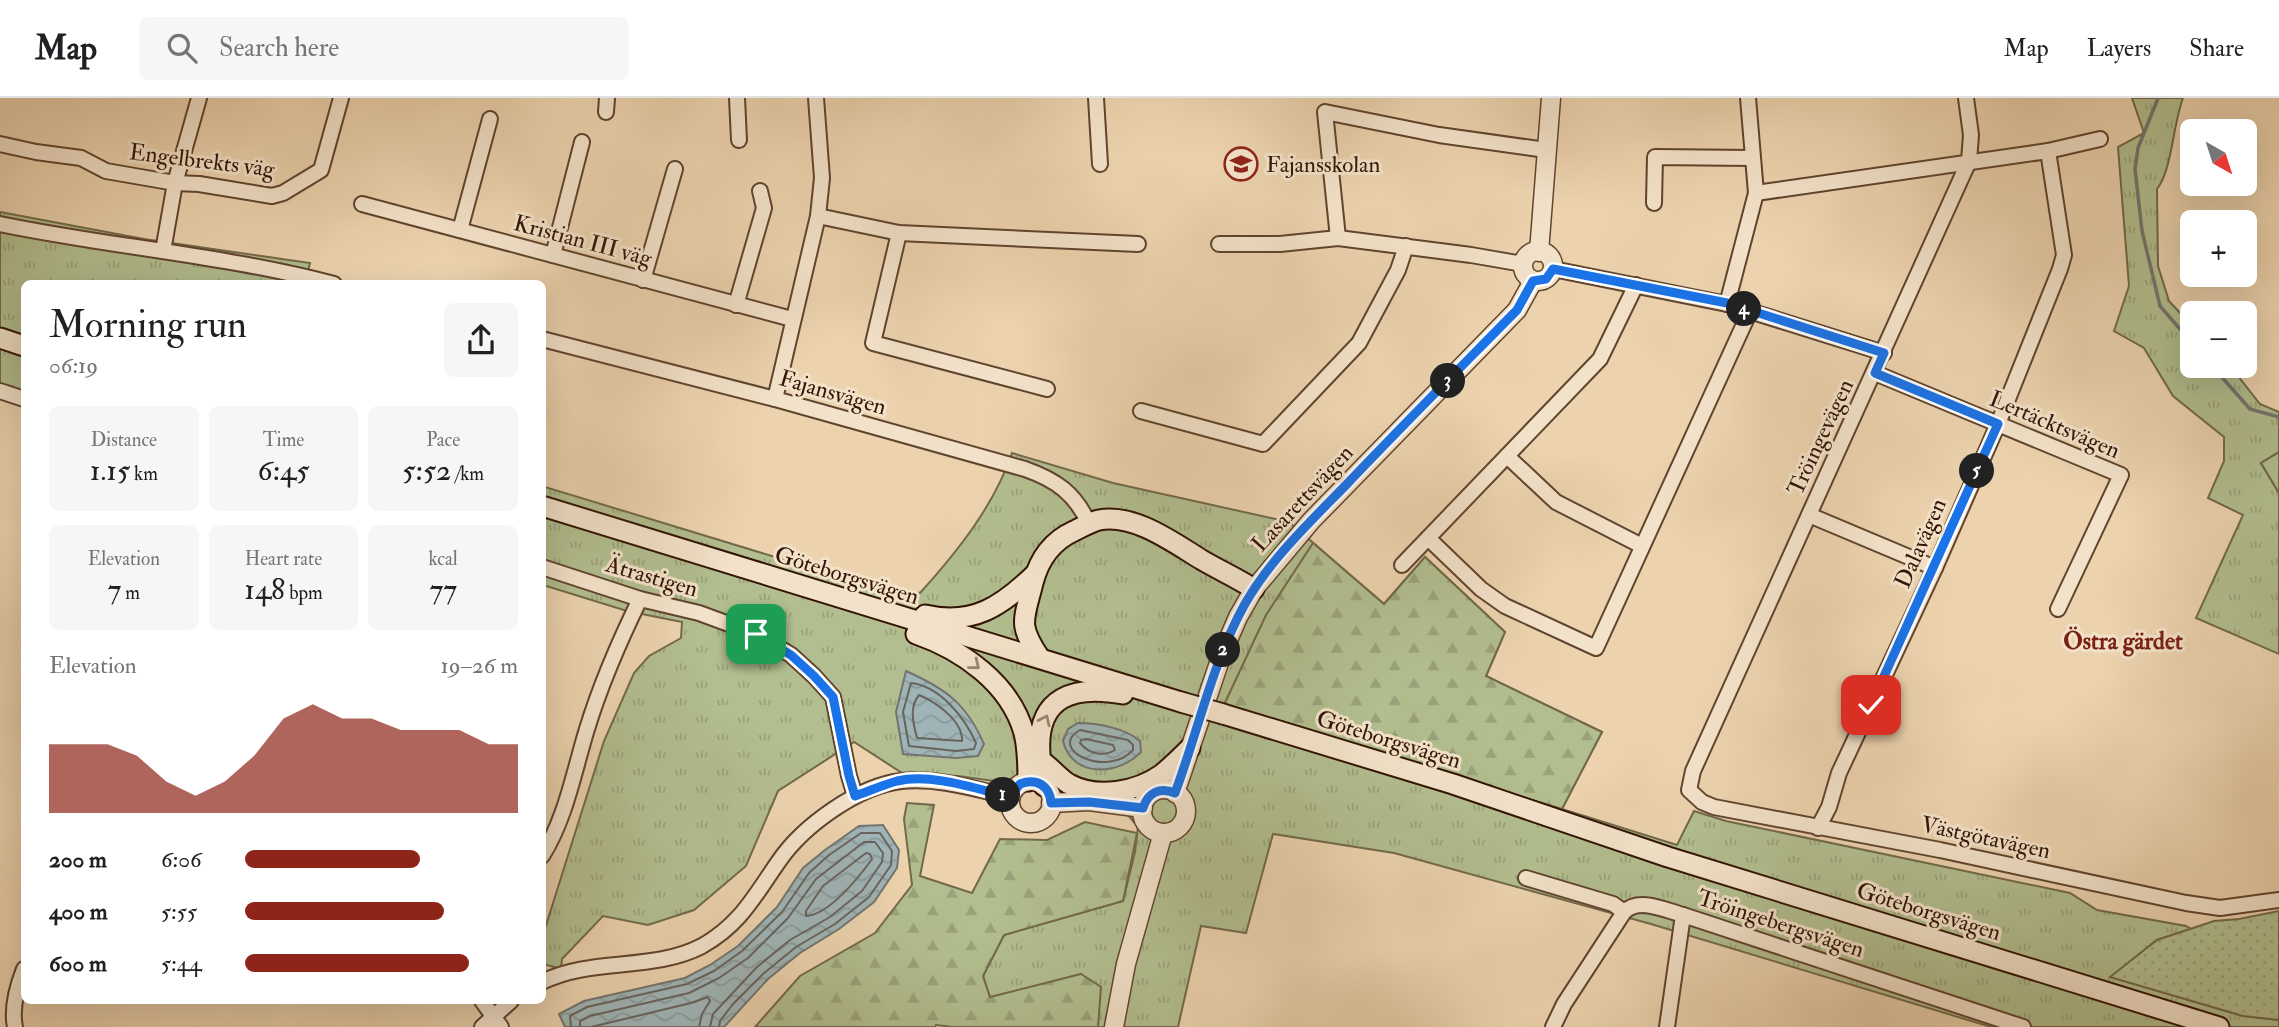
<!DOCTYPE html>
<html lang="en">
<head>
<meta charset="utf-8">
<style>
  body { margin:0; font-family:"IM FELL Double Pica",serif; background:#f6f6f6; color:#202124; height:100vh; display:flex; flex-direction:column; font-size:26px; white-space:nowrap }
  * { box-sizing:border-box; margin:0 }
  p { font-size:23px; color:#757577 }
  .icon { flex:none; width:38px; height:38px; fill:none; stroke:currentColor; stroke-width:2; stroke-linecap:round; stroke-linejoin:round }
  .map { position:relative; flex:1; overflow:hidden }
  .sheet { position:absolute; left:21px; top:182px; width:525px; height:724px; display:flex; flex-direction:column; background:#fff; border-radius:10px; box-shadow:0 7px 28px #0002 }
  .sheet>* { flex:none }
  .needle { width:46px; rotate:141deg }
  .buttons { position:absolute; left:2180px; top:21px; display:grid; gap:14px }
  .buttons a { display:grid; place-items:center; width:77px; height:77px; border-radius:10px; background:#fff; box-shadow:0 7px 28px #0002; font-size:35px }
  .pin { position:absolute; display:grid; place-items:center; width:60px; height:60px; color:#fff; margin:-30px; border-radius:14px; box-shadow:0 4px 10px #0006 }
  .km { position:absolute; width:35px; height:35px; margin:-18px; border-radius:50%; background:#222; color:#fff; font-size:19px; line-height:35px; text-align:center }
  .round { display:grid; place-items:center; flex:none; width:74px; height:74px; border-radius:10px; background:#f6f6f6 }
  .summary { display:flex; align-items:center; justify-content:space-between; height:119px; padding:0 28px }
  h1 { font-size:38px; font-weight:600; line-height:52px }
  .figures { display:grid; grid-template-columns:repeat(3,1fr); gap:10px; height:119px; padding:7px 28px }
  .figures div { display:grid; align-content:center; border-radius:10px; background:#f6f6f6; text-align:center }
  .figures b { font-size:30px; font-weight:600 }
  .figures small { font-size:19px; font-weight:400 }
  .figures p { font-size:19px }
  .chart { height:196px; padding:14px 28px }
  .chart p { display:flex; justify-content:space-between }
  .chart svg { width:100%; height:126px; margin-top:7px; fill:#8f2418; opacity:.7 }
  ul { padding:0 28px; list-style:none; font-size:23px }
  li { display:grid; grid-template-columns:112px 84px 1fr; align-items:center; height:52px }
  li i { height:18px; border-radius:9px; background:#8f2418 }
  header { display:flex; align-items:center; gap:42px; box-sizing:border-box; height:98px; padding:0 35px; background:#fff; border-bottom:2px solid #e0e0e0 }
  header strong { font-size:33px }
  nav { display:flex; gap:38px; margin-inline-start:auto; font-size:24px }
  .search { width:490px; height:63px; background:#f6f6f6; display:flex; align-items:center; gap:18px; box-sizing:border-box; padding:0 24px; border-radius:10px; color:#757577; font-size:26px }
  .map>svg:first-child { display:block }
</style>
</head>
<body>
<header>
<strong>Map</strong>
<div class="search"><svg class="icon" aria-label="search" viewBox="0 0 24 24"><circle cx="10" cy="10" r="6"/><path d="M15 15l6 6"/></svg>Search here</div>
<nav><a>Map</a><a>Layers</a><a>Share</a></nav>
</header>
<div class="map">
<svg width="2279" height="929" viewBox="0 0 2279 929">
  <defs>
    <pattern id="grass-tufts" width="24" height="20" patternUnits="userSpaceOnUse" patternTransform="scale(1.75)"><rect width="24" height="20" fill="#b2be8f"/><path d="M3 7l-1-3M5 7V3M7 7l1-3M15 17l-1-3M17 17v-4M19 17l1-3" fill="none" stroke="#9aa27a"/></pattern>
    <pattern id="forest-firs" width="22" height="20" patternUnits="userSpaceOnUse" patternTransform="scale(1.75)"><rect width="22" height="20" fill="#b2be8f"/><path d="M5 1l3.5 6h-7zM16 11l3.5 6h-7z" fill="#9aa27a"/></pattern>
    <pattern id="garden-dots" width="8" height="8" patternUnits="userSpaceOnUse" patternTransform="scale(1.75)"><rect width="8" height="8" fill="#b2be8f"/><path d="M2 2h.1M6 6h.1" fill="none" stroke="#9aa27a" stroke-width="1.8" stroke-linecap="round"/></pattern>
    <pattern id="water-waves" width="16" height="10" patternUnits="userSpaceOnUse" patternTransform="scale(1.75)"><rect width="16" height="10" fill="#9fb4b6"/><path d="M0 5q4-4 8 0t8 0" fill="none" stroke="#899a9b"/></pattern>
  </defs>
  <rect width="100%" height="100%" fill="#ecd3ae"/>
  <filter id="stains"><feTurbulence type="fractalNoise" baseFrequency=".00286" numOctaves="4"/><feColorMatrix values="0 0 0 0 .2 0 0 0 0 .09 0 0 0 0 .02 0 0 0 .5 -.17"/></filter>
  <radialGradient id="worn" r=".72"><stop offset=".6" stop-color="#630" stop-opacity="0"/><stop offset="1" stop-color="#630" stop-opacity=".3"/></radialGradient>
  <!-- grass -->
  <g fill="url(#grass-tufts)" stroke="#72694a" stroke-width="2">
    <path d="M 2132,0 L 2183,0 C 2173,26 2172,72 2157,91 L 2158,168 L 2169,203 L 2193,229 L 2193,268 L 2230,268 L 2260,306 L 2279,314 L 2279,354 L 2261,365 L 2279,395 L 2279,556 L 2196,520 L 2243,417 L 2208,400 L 2224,363 L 2224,339 L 2173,298 L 2144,250 L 2114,233 L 2129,188 L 2118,49 L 2144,35 Z"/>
    <path d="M 0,114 L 144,141 L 310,165 L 305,185 L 24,186 L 24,305 L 0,297 Z"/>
    <path d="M 1012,355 L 1113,385 L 1289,424 L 1384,506 L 1425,459 L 1505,534 L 1486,578 L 1602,634 L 1562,711 L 1677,747 L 1694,713 L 1726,723 L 2070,795 L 2097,812 L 2186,828 L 2191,831 L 2157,842 L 2111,879 L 2243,918 L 2279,922 L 2279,929 L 1991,929 L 1651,826 L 1394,755 L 1273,736 L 1246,835 L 1201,828 L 1178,929 L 1098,929 L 1081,876 L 990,900 L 983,878 L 1004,837 L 1123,803 L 1135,754 L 1138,729 L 1128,717 L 1058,691 L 1030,675 L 1001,684 L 958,678 L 902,675 L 854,644 L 778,693 L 746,768 L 694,812 L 648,827 L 603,818 L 562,861 L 561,871 L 543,866 L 543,837 L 604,643 L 634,575 L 649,558 L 681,540 L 682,524 L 627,513 L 543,487 L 542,388 L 857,484 L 920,495 C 957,454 994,408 1012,355 Z"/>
  </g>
  <!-- forest -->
  <g fill="url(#forest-firs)" stroke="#72694a" stroke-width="2">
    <path d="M 1313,445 L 1384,506 L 1425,459 L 1505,534 L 1486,578 L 1602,634 L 1562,711 L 1223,609 L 1266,517 Z"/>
    <path d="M 907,705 L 934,707 L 920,778 L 972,795 L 1000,741 L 1047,742 L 1085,724 L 1137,735 L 1123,803 L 1004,837 L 983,878 L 990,899 L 1081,876 L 1101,889 L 1098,929 L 953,929 L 936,927 L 935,929 L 755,929 L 800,878 L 875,835 L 912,787 L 904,721 Z"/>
  </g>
  <!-- garden -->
  <path fill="url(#garden-dots)" stroke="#72694a" stroke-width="2" d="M 2279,813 L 2279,922 L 2243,918 L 2110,879 L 2157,842 L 2214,823 L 2239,821 Z"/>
  <!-- pitch -->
  <path fill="#b2be8f" stroke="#72694a" stroke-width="2" d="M 2279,354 L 2279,395 L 2261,365 Z"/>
  <!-- water -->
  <g fill="url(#water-waves)" stroke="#73746f" stroke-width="2">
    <path d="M 906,573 C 946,591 966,605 984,646 L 978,658 L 956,660 L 903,656 L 896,614 Z"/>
    <path d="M 1078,625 C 1097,625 1125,630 1140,643 L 1141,654 C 1118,678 1072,680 1063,643 L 1068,631 Z"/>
    <path d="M 883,727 L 899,752 L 897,770 L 874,804 L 839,831 L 800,855 L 768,881 L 724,929 L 565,929 L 559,916 L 584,903 L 685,880 L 710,867 L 738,848 L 777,809 L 803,770 L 825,752 L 859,728 Z"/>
  </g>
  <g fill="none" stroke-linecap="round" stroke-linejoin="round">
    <!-- shore -->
    <g stroke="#68645d" stroke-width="2">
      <path d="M 911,585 C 940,588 965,620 976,645 L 974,651 L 956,653 L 909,648 L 903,614 Z"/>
      <path d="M 919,597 C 936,604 963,623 962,643 L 917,640 C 913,625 909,609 919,597 Z"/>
      <path d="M 1080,632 L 1128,642 L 1133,647 L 1133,652 C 1107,681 1046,651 1080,632 Z"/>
      <path d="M 1086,641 L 1113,647 L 1115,652 C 1103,659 1089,656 1080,645 L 1081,642 Z"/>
      <path d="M 866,755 L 870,756 L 872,761 C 859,779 829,817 806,818 L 806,813 L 823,788 Z"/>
      <path d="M 571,929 L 570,918 L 587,909 L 687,886 L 714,873 L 742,853 L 782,814 L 809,775 L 829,757 L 861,735 L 880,735 L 892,753 L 891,767 L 869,799 L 835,826 L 796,849 L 763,876 L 733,906 L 720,923 L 719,929"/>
      <path d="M 580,929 L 580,923 L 590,918 L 689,895 L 719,880 L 748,860 L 788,820 L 816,781 L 864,744 L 875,744 L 883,755 L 882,764 L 862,793 L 830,819 L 790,842 L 757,869 L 713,916 L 710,929"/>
      <path d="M 591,929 L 691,905 L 708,899 L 710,903 L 702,916 L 699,929"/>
    </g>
    <!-- stream -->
    <g stroke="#73746f" stroke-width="3.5">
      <path d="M 2158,0 L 2138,50 L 2135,71 L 2142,133 L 2160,208 L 2193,246"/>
      <path d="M 2212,268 L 2250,311 L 2279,319"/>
    </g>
    <defs>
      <g id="minor">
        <path d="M 737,0 L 739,42"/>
        <path d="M 1096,0 L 1100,66"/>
        <path d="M 1966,0 L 1971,37 L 1969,63 L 1693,673 L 1689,692 L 1702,704 L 1714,709 L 1940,752 L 2186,805 L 2220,810 L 2279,802"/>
        <path d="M 606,14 L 607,0"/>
        <path d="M 0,46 L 36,54 L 81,60 L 106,73 L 175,85 L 199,86 L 272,98 L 283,95 L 321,72 L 341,0"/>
        <path d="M 1756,95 L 2048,53 L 2100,41"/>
        <path d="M 1654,105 L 1655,59 L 1752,60"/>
        <path d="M 362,106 L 792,221"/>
        <path d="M 818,118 L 899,135 L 1138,146"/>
        <path d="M 0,126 C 111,149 224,157 334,186"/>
        <path d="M 460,132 L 490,21"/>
        <path d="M 899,135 L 873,245 L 1047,291"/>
        <path d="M 1338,140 L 1325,14 L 1439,37 L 1546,52"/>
        <path d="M 1219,146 L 1280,146 L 1338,140 L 1471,157 L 1523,166"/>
        <path d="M 163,153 L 175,85 L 199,0"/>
        <path d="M 553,157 L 582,44"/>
        <path d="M 1553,171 L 1727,206 L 1884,255"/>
        <path d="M 643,182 L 675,71"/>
        <path d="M 1727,206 L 1756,95 L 1748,0"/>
        <path d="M 736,207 L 764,110 L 760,93"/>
        <path d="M 542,241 L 775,301 L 1025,371 C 1056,382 1075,395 1089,426"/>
        <path d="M 1875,275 L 2121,377 L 2058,511"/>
        <path d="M 0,293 L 24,301"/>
        <path d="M 775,301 L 818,118 L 822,80 L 816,0"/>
        <path d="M 1141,313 L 1263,346 L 1359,245 L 1398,172 L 1406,148"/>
        <path d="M 1507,358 L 1556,404 L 1642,448"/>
        <path d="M 1809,417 L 1935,470"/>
        <path d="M 1428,440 L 1481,491 L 1505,508 L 1596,550 L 1750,213"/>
        <path d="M 1402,467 L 1600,261 L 1636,187"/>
        <path d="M 542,469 L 640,501 L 699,515 L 756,536 L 791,557 L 814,578 L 833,599 L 849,678 L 855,698"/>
        <path d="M 1818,730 L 1829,709 L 1839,675 L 1935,470 L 1998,326 L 2060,171 L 2064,157 L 2048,53"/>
        <path d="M 542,758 C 566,720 574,673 587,631 C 601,585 619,544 640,501"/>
        <path d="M 1526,780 L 1613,806 L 1624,814"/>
        <path d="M 542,884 C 592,859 652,874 702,848 C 741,826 755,797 779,763 C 803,728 858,688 901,683 C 937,679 975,691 1010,699"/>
        <path d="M 482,903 L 501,929"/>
        <path d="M 15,929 C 11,910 17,889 24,871"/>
        <path d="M 482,929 L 511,903"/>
        <path d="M 1553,929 L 1564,906 L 1624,814 C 1639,799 1665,812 1683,817 L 2023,929"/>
        <path d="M 1667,929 L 1683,817"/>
      </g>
      <g id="tertiary">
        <circle cx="1538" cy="168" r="15"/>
        <path d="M 1539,154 L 1551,0"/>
        <circle cx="1031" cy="704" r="21"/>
        <circle cx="1164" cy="713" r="22"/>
        <path d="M 1175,695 L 1222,556 L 1238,519 L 1254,491 L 1311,423 L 1517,212 L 1533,183"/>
        <path d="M 1051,705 L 1089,703 L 1143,710"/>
        <path d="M 1114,929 L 1126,866 L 1163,735"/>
      </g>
      <g id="secondary">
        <path d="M 0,240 L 24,248"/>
        <path d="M 542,408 L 1181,604"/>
        <path d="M 925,517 C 973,528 1002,508 1035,476"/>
        <path d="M 916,536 C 962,552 1010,585 1024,635 C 1028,651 1028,667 1028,683"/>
        <path d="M 1040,560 C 1017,526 1024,522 1033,485 C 1039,461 1052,443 1074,433 C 1082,429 1091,424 1099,422 C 1134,415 1174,445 1202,462 C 1219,472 1237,480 1254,491"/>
        <path d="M 1223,616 L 1453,686 L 1668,759 L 2219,929"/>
        <path d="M 1040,662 C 1051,669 1059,680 1069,686 C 1097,701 1137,694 1162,676 C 1172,668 1181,659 1190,650"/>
        <path d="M 1044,688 C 1040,677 1041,668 1040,656 C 1036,598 1074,587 1123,596"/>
      </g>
    </defs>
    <!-- minor casing -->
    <use href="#minor" stroke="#60442e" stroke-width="18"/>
    <!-- tertiary casing -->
    <use href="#tertiary" stroke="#60442e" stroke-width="21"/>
    <!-- secondary casing -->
    <use href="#secondary" stroke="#321404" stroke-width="23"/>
    <!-- minor -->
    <use href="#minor" stroke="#f3e2ca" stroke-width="14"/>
    <!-- tertiary -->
    <use href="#tertiary" stroke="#f3e2ca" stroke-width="18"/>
    <!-- secondary -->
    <use href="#secondary" stroke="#f3e2ca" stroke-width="19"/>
    <defs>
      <path id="secondary-bridge" d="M 1181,604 L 1223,616"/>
    </defs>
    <!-- secondary-bridge casing -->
    <use href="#secondary-bridge" stroke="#321404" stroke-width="23" stroke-linecap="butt"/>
    <!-- secondary-bridge -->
    <use href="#secondary-bridge" stroke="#f3e2ca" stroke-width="19"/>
  </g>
  <!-- one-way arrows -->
  <defs><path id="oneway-chevron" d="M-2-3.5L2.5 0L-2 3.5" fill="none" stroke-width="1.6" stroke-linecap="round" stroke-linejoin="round" transform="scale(1.75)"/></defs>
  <g stroke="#9c8571">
    <use href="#oneway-chevron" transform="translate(975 567) rotate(39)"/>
    <use href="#oneway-chevron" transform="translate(1045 622) rotate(-65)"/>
  </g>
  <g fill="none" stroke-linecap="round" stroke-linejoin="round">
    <defs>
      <path id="route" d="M 756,536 L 791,557 L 814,578 L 833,599 L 849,678 L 855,698 C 869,693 883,687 897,683 C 932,675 976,691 1010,699 L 1020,686 C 1036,680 1050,687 1051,705 L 1089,704 L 1143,710 C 1148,694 1160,689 1175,695 C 1197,636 1210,575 1238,519 C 1263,468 1307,427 1346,387 C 1402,328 1460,270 1517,212 L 1533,183 L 1546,181 L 1553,171 L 1727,205 L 1884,255 L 1875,275 L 1998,326 L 1871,607"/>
    </defs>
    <!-- route casing -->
    <use href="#route" stroke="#fff" stroke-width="14"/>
    <!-- route -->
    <use href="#route" stroke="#1a73e8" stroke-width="9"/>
  </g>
  <!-- icons -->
  <defs>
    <symbol id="school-ring" viewBox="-11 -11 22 22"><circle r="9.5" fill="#f3e2ca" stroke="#8f2418" stroke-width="1.5"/><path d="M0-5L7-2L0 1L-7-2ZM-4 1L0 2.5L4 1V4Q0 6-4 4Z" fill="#8f2418"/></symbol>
  </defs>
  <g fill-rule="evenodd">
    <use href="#school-ring" x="1222" y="47" width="38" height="38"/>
  </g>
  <g text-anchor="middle" stroke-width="6" stroke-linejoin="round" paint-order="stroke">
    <!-- street labels -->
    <g font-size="23" fill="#321404" stroke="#f3e2ca">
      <text transform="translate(202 62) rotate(7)" y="8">Engelbrekts väg</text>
      <text transform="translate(583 142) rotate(15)" y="8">Kristian III väg</text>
      <text transform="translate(833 294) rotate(16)" y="8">Fajansvägen</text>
      <text transform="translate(2055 326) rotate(23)" y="8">Lertäcktsvägen</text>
      <text transform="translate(1820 339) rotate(-65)" y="8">Tröingevägen</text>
      <text transform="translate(1302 400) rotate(-47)" y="8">Lasarettsvägen</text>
      <text transform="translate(1920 445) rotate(-66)" y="8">Dalavägen</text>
      <text transform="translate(847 477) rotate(17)" y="8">Göteborgsvägen</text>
      <text transform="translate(652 478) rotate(16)" y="8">Ätrastigen</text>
      <text transform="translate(1389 641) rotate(17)" y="8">Göteborgsvägen</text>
      <text transform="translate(1986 739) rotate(12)" y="8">Västgötavägen</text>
      <text transform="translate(1929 813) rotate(17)" y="8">Göteborgsvägen</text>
      <text transform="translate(1781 825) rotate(18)" y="8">Tröingebergsvägen</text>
    </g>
    <!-- poi labels -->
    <g font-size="23" fill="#321404" stroke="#f3e2ca" text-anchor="start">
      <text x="1266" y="74">Fajansskolan</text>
    </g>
    <!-- neighbourhood labels -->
    <g font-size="24" font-weight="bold" fill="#7a1f14" stroke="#f3e2ca">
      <text x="2123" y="551">Östra gärdet</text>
    </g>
  </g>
  <rect width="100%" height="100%" filter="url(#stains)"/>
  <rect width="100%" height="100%" fill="url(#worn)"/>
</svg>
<div class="buttons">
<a><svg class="needle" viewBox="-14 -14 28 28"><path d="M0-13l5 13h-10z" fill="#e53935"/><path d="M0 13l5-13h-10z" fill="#757577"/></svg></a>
<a>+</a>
<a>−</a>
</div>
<div class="pin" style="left:756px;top:536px;background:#1e9e55"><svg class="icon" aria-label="arrive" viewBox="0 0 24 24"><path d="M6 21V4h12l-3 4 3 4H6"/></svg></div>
<div class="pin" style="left:1871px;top:607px;background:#d93025"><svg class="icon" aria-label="check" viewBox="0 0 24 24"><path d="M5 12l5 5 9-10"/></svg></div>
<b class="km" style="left:1003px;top:697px">1</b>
<b class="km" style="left:1223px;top:552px">2</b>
<b class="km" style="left:1448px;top:283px">3</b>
<b class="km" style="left:1744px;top:211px">4</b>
<b class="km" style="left:1977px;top:373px">5</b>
<section class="sheet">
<div class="summary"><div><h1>Morning run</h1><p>06:19</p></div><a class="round"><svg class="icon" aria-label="share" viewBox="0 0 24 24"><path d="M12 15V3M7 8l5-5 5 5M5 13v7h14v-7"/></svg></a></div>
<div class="figures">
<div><p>Distance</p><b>1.15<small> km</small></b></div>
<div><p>Time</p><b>6:45</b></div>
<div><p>Pace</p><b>5:52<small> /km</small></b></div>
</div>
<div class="figures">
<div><p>Elevation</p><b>7<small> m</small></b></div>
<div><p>Heart rate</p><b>148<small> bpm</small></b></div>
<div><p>kcal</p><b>77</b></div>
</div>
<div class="chart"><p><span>Elevation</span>19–26 m</p>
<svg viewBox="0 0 160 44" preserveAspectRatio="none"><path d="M0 44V20L10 20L20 20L30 24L40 33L50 38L60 33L70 24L80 11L90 6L100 11L110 11L120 15L130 15L140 15L150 20L160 20V44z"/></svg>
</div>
<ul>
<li><b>200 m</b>6:06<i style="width:64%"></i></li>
<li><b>400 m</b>5:55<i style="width:73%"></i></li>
<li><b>600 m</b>5:44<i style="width:82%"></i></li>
</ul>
</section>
</div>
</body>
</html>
